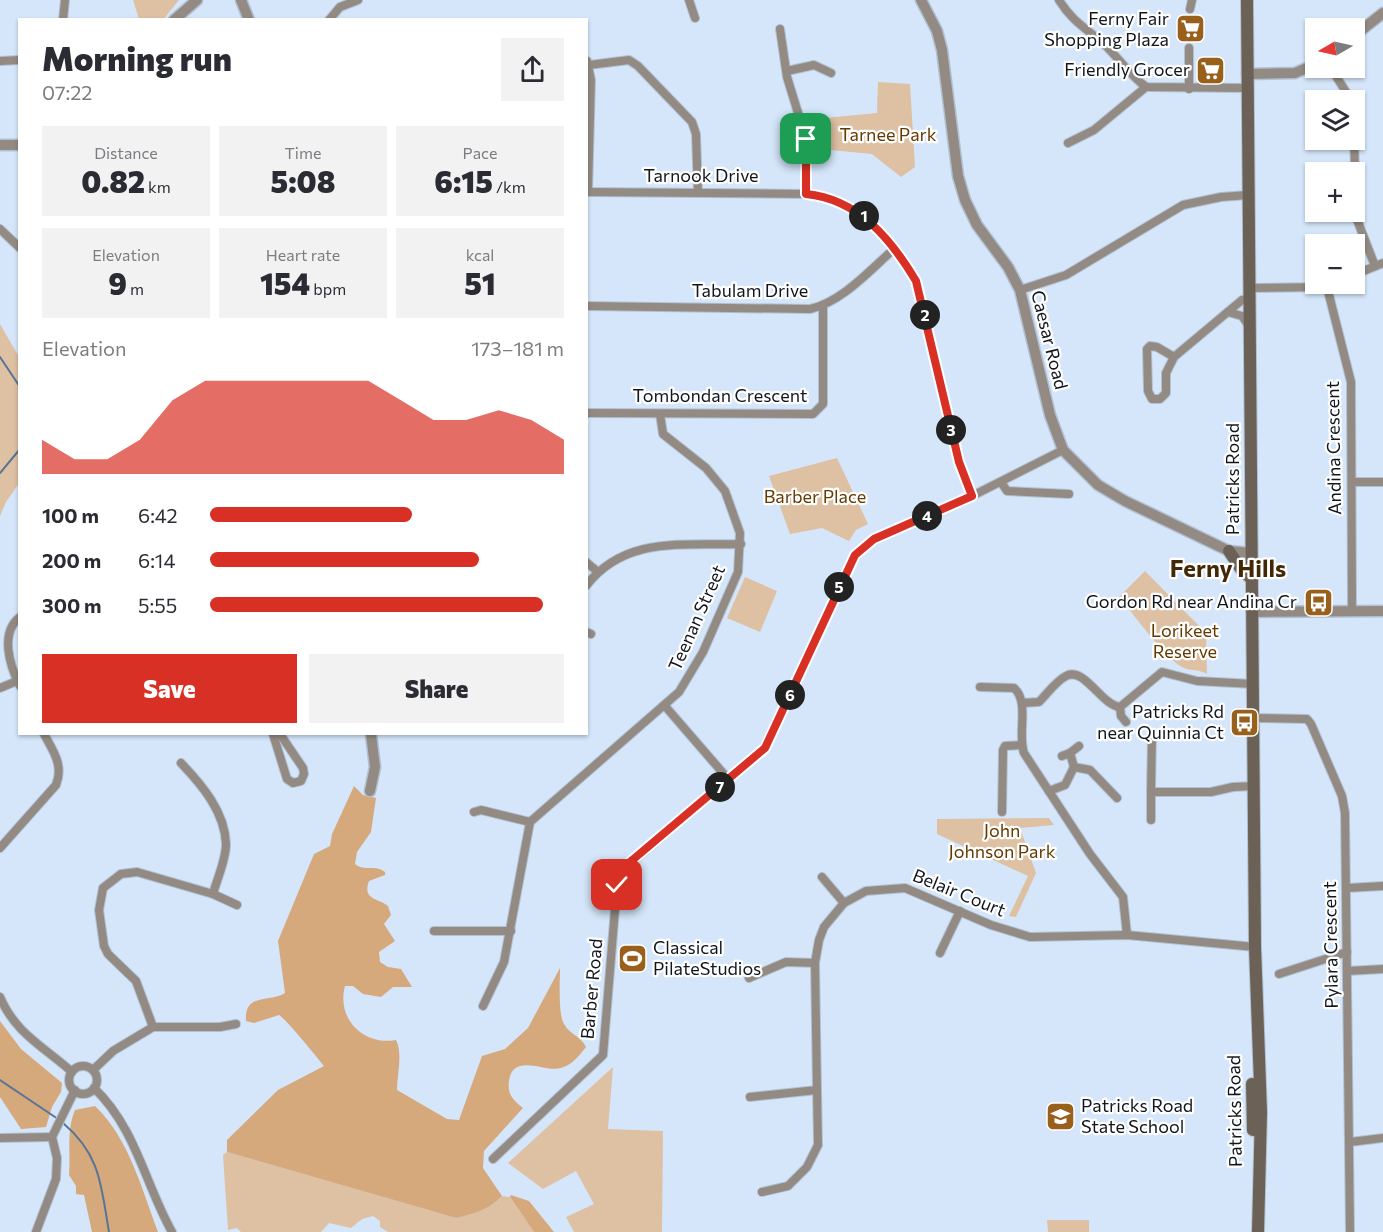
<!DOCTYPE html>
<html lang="en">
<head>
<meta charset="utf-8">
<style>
  body { margin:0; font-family:Commissioner,sans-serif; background:#f2f2f3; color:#2b2b33; height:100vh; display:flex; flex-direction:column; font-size:22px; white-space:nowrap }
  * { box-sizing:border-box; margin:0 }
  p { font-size:20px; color:#7c7c81 }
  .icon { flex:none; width:33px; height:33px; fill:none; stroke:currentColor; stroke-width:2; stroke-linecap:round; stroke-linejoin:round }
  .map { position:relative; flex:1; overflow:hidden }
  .side { position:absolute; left:18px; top:18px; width:570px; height:717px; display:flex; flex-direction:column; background:#fff; border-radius:0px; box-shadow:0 2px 4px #0004 }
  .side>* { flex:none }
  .needle { width:39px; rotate:261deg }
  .buttons { position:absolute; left:1305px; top:18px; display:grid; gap:12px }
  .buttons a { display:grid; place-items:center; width:60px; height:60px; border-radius:0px; background:#fff; box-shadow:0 2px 4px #0004; font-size:30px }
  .pin { position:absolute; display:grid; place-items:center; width:51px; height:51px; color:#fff; margin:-26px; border-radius:12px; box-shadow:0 3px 9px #0006 }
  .km { position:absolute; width:30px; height:30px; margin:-15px; border-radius:50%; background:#222; color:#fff; font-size:16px; line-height:30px; text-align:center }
  .round { display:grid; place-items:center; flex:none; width:63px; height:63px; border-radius:0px; background:#f2f2f3 }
  .headline { display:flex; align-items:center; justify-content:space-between; height:102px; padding:0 24px }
  h1 { font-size:33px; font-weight:800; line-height:45px }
  .metrics { display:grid; grid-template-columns:repeat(3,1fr); gap:9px; height:102px; padding:6px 24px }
  .metrics div { display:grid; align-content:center; border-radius:0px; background:#f2f2f3; text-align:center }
  .metrics b { font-size:30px; font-weight:800 }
  .metrics small { font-size:16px; font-weight:400 }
  .metrics p { font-size:16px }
  .chart { height:168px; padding:12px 24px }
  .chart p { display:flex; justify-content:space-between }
  .chart svg { width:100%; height:108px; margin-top:6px; fill:#d93025; opacity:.7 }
  .primary-button { display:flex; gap:12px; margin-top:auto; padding:12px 24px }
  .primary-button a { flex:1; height:69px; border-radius:0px; background:#d93025; color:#fff; font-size:24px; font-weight:800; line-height:69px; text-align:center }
  .primary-button a+a { background:#f2f2f3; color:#2b2b33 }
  ul { padding:0 24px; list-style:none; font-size:20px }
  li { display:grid; grid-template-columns:96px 72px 1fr; align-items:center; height:45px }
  li i { height:15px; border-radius:8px; background:#d93025 }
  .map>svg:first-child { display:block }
</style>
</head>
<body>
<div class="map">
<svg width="1383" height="1232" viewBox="0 0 1383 1232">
  <rect width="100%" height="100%" fill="#d5e6fa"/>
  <!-- green -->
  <g fill="#dec0a3">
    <path d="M 133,0 L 179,0 L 163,20 L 139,19 Z"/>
    <path d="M 878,82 L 910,84 L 915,167 L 901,177 L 872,154 L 820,149 L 815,119 L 877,113 Z"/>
    <path d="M 0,324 L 19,357 L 20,482 L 6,502 L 0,516 Z"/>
    <path d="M 837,458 L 868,524 L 856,530 L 849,541 L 822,528 L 790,534 L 769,476 Z"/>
    <path d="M 1145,571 L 1206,633 L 1207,674 C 1199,669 1192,671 1184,668 C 1167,661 1132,612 1119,597 Z"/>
    <path d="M 745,577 L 777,591 L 760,632 L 727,618 Z"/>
    <path d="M 1049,818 L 1054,825 L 1020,828 L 1036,873 L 1016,917 L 1009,916 L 1028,876 L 937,834 L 937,819 Z"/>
    <path d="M 613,1067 L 608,1129 L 663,1131 L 662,1232 L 574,1232 L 566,1217 L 594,1204 L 576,1171 L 543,1189 L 508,1163 Z"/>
    <path d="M 227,1152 L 456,1218 C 474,1214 489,1210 502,1196 L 510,1197 L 534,1232 L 388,1232 L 380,1227 L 380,1221 L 373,1216 L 362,1219 L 351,1228 L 329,1223 L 321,1232 L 241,1232 L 237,1228 L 228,1230 L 223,1155 Z"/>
    <path d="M 1047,1220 L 1089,1220 L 1089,1232 L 1048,1232 Z"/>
  </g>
  <!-- forest -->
  <g fill="#d5a97c">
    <path d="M 354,786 L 363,795 L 376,798 L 371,832 L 357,852 L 355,864 C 364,872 375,864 385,872 L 385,875 L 369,881 C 362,900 378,898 388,906 L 391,915 L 384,924 L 395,941 L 379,952 L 380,962 L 388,967 L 401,969 L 412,987 L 393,987 L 381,997 L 363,994 L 353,986 L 345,986 C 336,1019 364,1046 396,1040 C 403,1054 397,1074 397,1090 L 447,1119 L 459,1120 L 482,1056 L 505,1049 L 528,1028 L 560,968 C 560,981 558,1014 564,1024 C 570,1035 580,1035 586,1047 C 579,1056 572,1065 561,1068 C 545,1073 513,1052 509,1081 C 507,1094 513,1100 523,1108 L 484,1151 L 483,1168 L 502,1196 C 489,1210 474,1214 456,1218 L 227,1152 L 227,1140 L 278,1090 L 324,1066 C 316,1056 286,1019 279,1015 L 254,1023 L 246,1021 C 244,992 270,1003 285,993 L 278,941 L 314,854 L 330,846 L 332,834 Z"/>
    <path d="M 0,1021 L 21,1049 L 62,1083 L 61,1092 L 52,1107 L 46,1127 L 21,1129 L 0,1097 Z"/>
    <path d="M 95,1106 C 129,1138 142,1190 158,1232 L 92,1232 L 84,1195 L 76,1194 L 76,1186 L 69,1175 C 71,1154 66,1131 75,1110 Z"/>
    <path d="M 511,1195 L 529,1201 L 554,1232 L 534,1232 L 510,1197 Z"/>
  </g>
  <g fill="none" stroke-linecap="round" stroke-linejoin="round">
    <!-- stream -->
    <g stroke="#587496" stroke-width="2">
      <path d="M 0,357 L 20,387"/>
      <path d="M 0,473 L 20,449"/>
      <path d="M 0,1080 L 58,1119"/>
      <path d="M 63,1123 C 101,1155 101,1186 109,1232"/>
    </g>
    <defs>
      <g id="minor">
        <path d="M 689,0 L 695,18"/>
        <path d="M 1059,0 C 1073,23 1088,29 1106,46 C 1120,60 1130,75 1146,87 L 1247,88"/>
        <path d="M 1190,9 L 1192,0"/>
        <path d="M 63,20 L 65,0"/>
        <path d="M 329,20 L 340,7 L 358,0"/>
        <path d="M 780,29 L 787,77 L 806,139 L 806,194"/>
        <path d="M 1189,48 L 1189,89"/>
        <path d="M 0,61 L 20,60"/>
        <path d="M 587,61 L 591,80 L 588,192"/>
        <path d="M 589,65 L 629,60 L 638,66 L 692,122 L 696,134 L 698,193"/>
        <path d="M 1331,68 L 1351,100"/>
        <path d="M 787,71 L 814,65 L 831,73"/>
        <path d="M 1354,132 L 1356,217 L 1375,266"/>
        <path d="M 1068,143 L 1094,130 L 1146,87"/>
        <path d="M 586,192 L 806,194 C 858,199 891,239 916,281 L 959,462 L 972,496"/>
        <path d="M 0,229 L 20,248"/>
        <path d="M 1354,275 L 1383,263"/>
        <path d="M 1327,287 L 1351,382 L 1352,611"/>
        <path d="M 1249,288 L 1327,287 L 1334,284"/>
        <path d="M 1020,290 L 1066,275 L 1183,205 L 1221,197 L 1248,195"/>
        <path d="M 586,306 L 810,309 C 842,302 870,270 894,249"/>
        <path d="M 1228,312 L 1242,316 L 1249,326"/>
        <path d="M 1174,357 L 1157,347 L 1150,346 L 1147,349 L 1148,391 L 1152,399 L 1160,399 L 1166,393 L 1166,373 L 1174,357 L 1242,300 L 1249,299"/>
        <path d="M 586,413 L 813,414 L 823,404 L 823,306"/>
        <path d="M 1001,482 L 1007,491 L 1069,494"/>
        <path d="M 1352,482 L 1383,482"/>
        <path d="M 586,562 L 597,571"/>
        <path d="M 586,586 C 625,535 684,546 741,544"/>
        <path d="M 20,617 C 0,632 9,665 20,686"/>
        <path d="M 586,632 L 591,634"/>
        <path d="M 980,687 L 1014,688 C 1030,702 1017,733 1024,753 L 1090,854 L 1123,897 L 1127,935"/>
        <path d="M 0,688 L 17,681"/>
        <path d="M 1022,703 L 1039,702 C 1047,694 1056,681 1066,676 C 1084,666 1101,705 1120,707 L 1162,672 L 1197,681 L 1253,684"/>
        <path d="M 665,706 L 729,780"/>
        <path d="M 1120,707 L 1121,716 L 1126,722"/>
        <path d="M 1253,718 L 1307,719 L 1311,724 L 1342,796 L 1345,813 L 1350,1232"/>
        <path d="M 273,734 L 287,779 L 293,783 L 301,781 L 304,774 L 303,768 L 280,734"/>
        <path d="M 1152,735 L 1151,792 L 1211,792 L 1233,787 L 1254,786"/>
        <path d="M 1070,753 L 1079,746"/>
        <path d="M 1062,756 L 1070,753 L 1074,767 L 1090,770 L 1117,798"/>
        <path d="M 181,763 C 202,785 225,812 226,844 C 226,860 217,879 213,894"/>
        <path d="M 1049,791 L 1065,785 L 1074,767"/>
        <path d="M 474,812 L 481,810 L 530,822"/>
        <path d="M 1002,812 L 1003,750 L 1005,746 L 1021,745"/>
        <path d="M 1151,820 L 1151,792"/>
        <path d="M 0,848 L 56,785 C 64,765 53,751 44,734"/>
        <path d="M 822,877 L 844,903"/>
        <path d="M 1347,888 L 1383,886"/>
        <path d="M 434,931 L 511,931"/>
        <path d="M 940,953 L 960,911"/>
        <path d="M 1347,971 L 1383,969"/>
        <path d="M 1279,974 L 1347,952"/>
        <path d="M 749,978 L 786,962 L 815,963"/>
        <path d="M 0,997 C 15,1033 44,1047 72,1072"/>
        <path d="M 483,1006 L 504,962 L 530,822 L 679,692 L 703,652 L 738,572 L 740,533 L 725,491 L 706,468 L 663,434 L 660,414"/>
        <path d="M 153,1027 L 136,981 L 108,954 L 104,946 L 99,910 L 103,888 L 121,874 L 137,872 L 213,894 L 237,905"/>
        <circle cx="83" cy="1080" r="14"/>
        <path d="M 93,1070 L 113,1051 L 153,1027 L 220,1027 L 236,1024"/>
        <path d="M 94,1088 C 136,1128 145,1184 172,1232"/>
        <path d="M 750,1097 L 817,1090 L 815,963 L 819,940 L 824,927 L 844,903 L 866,891 L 905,888 L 991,925 L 1030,937 L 1127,935 L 1255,947"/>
        <path d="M 0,1138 L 52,1137"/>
        <path d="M 1350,1142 L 1383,1138"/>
        <path d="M 493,1159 L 603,1055 L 617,885 L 623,870 L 764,748 L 855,555 L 875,539 L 972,496 L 1063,450"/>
        <path d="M 762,1192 L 788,1186 L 807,1167 L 818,1145 L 817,1090"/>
        <path d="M 36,1232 L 56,1179 L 57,1158 L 52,1137 L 75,1090"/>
      </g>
      <g id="tertiary">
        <path d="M 241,0 L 249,20"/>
        <path d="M 921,0 L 937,31 L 942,50 L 958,176 L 965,200 L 977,225 L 1008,267 L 1020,290 L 1050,415 L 1063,450 L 1098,485 L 1125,501 L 1229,551 L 1251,553"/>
        <path d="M 174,20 L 197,0"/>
        <path d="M 1354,36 L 1383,13"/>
        <path d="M 1247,74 L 1295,73 L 1316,64"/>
        <path d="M 0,145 L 20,145"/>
        <path d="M 1252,612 L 1383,611"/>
        <path d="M 370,791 L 375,767 L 371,734"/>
      </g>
      <g id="secondary">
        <path d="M 1247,0 L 1255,947 L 1261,1112 L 1258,1232"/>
        <path d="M 1229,551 L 1241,569 L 1252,579"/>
        <path d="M 1252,1084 L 1253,1130"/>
      </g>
    </defs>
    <!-- minor casing -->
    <use href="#minor" stroke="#b2c1d2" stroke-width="10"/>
    <!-- tertiary casing -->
    <use href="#tertiary" stroke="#b2c1d2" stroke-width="13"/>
    <!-- secondary casing -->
    <use href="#secondary" stroke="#b2c1d2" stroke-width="14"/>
    <!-- minor -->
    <use href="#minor" stroke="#938b83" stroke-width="8"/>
    <!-- tertiary -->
    <use href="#tertiary" stroke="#938b83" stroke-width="10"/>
    <!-- secondary -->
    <use href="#secondary" stroke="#6c6156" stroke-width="12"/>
  </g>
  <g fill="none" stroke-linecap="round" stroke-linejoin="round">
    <defs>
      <path id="route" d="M 617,885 L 623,870 L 630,862 L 765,748 L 855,555 L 874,539 L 972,496 L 959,462 L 916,281 C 891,239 858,199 806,194 L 806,139"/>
    </defs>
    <!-- route casing -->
    <use href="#route" stroke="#fff" stroke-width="12"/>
    <!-- route -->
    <use href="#route" stroke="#d93025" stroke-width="8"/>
  </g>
  <!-- icons -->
  <defs>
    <symbol id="supermarket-square" viewBox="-11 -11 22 22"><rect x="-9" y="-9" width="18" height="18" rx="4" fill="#98601a" stroke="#fff"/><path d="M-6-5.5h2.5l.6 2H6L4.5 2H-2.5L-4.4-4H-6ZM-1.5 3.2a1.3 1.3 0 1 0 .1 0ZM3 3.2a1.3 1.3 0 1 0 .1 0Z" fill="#fff"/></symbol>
    <symbol id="bus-square" viewBox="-11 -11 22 22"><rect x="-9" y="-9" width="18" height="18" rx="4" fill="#98601a" stroke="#fff"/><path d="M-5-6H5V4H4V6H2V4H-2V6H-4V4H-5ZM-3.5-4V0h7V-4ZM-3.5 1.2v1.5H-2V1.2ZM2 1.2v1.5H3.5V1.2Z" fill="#fff"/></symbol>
    <symbol id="stadium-square" viewBox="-11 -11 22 22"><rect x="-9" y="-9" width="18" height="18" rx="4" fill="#98601a" stroke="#fff"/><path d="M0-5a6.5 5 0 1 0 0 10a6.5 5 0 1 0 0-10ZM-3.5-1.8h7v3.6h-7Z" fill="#fff"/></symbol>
    <symbol id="school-square" viewBox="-11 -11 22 22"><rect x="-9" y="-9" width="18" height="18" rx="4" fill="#98601a" stroke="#fff"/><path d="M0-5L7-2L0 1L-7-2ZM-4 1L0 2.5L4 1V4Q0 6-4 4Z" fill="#fff"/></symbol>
  </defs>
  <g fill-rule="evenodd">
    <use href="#supermarket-square" x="1174" y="12" width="33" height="33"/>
    <use href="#supermarket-square" x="1194" y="54" width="33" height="33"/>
    <use href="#bus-square" x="1302" y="586" width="33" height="33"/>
    <use href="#bus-square" x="1228" y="706" width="33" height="33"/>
    <use href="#stadium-square" x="616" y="942" width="33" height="33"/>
    <use href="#school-square" x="1044" y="1100" width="33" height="33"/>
  </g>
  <g text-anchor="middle" stroke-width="4.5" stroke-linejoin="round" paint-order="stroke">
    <!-- poi labels -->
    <g font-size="18" fill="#11161d" stroke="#fff" text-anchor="end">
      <text x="1169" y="25">Ferny Fair<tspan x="1169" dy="21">Shopping Plaza</tspan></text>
      <text x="1190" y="76">Friendly Grocer</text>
      <text x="1297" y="608">Gordon Rd near Andina Cr</text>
      <text x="1224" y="718">Patricks Rd<tspan x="1224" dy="21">near Quinnia Ct</tspan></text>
      <text x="653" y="954" text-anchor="start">Classical<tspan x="653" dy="21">PilateStudios</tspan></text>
      <text x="1081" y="1112" text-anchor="start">Patricks Road<tspan x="1081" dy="21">State School</tspan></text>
    </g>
    <!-- park labels -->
    <g font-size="18" fill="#643a00" stroke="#fff">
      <text x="888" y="141">Tarnee Park</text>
      <text x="815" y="503">Barber Place</text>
      <text x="1185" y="637">Lorikeet<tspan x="1185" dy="21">Reserve</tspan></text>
      <text x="1002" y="837">John<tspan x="1002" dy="21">Johnson Park</tspan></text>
    </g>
    <!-- street labels -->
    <g font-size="18" fill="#11161d" stroke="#fff">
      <text x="701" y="182">Tarnook Drive</text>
      <text x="750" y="297">Tabulam Drive</text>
      <text transform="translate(1049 340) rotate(76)" y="6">Caesar Road</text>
      <text x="720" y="402">Tombondan Crescent</text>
      <text transform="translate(1334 448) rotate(-91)" y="6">Andina Crescent</text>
      <text transform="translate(1233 479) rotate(-90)" y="6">Patricks Road</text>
      <text transform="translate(697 618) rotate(-66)" y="6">Teenan Street</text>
      <text transform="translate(959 893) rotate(22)" y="6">Belair Court</text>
      <text transform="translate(1331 945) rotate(-91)" y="6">Pylara Crescent</text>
      <text transform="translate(592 989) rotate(-85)" y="6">Barber Road</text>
      <text transform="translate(1235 1111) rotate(-91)" y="6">Patricks Road</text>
    </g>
    <!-- district labels -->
    <g font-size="24" font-weight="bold" fill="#432807" stroke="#fff">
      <text x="1228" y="577">Ferny Hills</text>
    </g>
  </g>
</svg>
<div class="buttons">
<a><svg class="needle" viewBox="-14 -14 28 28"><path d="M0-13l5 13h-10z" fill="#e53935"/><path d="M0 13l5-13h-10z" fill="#7c7c81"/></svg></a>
<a><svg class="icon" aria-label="layers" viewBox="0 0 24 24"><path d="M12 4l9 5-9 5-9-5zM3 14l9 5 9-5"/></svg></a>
<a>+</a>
<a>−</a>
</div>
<div class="pin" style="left:806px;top:139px;background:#1e9e55"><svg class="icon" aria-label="arrive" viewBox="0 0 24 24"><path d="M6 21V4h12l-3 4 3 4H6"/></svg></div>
<div class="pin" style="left:617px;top:885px;background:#d93025"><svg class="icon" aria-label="check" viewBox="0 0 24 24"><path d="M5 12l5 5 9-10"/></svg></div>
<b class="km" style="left:864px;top:216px">1</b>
<b class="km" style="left:925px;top:315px">2</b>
<b class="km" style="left:951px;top:430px">3</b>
<b class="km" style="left:927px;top:516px">4</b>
<b class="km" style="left:839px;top:587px">5</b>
<b class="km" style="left:790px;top:695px">6</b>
<b class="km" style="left:720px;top:787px">7</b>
<section class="side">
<div class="headline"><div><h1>Morning run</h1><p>07:22</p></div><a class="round"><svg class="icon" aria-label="share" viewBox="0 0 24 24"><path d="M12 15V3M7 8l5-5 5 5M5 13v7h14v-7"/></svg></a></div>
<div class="metrics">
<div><p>Distance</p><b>0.82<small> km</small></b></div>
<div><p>Time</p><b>5:08</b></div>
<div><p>Pace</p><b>6:15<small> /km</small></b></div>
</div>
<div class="metrics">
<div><p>Elevation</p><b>9<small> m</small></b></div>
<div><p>Heart rate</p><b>154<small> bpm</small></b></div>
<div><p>kcal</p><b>51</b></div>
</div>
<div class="chart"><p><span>Elevation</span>173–181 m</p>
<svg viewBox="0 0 160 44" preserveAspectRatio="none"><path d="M0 44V30L10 38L20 38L30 30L40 14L50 6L60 6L70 6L80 6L90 6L100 6L110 14L120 22L130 22L140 18L150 22L160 30V44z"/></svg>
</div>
<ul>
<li><b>100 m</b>6:42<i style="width:57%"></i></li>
<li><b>200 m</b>6:14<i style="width:76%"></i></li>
<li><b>300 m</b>5:55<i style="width:94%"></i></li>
</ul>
<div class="primary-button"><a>Save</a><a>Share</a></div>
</section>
</div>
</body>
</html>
